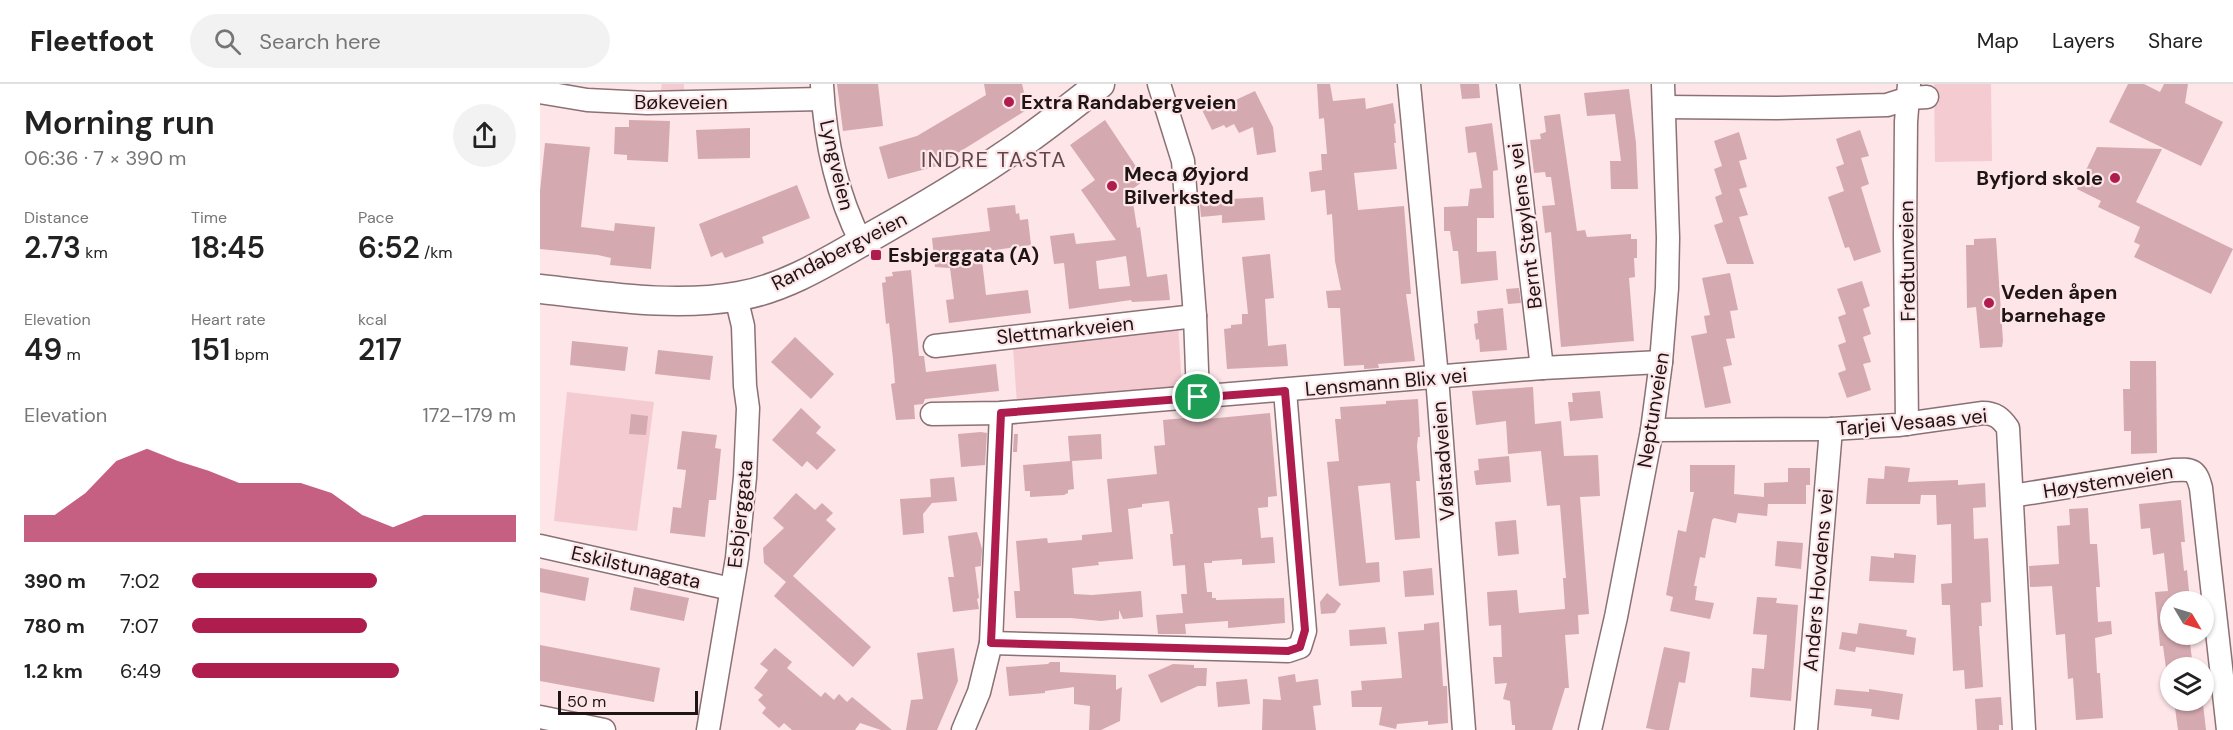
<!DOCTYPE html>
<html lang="en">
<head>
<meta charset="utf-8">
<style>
  body { margin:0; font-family:"DM Sans",sans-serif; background:#f2f2f2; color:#222; height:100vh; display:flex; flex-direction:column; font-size:22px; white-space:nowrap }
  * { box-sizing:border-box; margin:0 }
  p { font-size:20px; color:#767676 }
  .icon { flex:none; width:33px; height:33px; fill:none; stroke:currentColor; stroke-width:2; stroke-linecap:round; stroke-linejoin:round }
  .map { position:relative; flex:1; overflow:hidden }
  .panel { display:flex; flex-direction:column; background:#fff; width:540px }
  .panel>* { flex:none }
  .needle { width:39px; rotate:128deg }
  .fabs { position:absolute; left:1620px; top:507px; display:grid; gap:12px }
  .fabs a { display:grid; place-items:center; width:54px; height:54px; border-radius:50%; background:#fff; box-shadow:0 2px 4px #0004; font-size:30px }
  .scale { position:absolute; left:18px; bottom:15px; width:140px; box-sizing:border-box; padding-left:6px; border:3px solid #1e1415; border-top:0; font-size:16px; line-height:21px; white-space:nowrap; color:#1e1415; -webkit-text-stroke:4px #fde5e8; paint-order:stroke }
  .pin { position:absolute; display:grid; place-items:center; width:51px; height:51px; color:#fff; margin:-26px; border:3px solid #fff; border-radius:50%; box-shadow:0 2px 6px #0007 }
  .round { display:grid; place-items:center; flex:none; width:63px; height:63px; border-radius:32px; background:#f2f2f2 }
  .head { display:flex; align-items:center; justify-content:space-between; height:102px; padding:0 24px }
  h1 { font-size:33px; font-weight:600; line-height:45px }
  .figures { display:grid; grid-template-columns:repeat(3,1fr); gap:9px; height:102px; padding:6px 24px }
  .figures div { display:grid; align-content:center }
  .figures b { font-size:30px; font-weight:600 }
  .figures small { font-size:16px; font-weight:400 }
  .figures p { font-size:16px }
  .chart { height:168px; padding:12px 24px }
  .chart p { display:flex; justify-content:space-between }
  .chart svg { width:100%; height:108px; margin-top:6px; fill:#af1d4e; opacity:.7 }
  ul { padding:0 24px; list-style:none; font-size:20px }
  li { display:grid; grid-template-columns:96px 72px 1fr; align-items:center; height:45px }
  li i { height:15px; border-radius:8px; background:#af1d4e }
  header { display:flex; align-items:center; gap:36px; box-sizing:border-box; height:84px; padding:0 30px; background:#fff; border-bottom:2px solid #e0e0e0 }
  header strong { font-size:28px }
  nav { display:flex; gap:33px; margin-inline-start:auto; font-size:21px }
  .search { width:420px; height:54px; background:#f2f2f2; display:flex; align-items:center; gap:15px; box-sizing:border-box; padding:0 21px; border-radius:33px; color:#767676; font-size:22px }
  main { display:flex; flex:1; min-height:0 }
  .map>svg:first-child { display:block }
</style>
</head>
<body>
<header>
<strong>Fleetfoot</strong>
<div class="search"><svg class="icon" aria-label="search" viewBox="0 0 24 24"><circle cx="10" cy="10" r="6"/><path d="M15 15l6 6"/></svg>Search here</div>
<nav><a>Map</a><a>Layers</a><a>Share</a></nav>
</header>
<main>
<section class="panel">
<div class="head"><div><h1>Morning run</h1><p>06:36 · 7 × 390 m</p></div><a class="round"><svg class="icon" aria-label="share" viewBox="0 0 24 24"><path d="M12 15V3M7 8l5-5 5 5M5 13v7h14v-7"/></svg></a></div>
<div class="figures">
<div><p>Distance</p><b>2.73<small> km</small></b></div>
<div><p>Time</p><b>18:45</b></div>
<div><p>Pace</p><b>6:52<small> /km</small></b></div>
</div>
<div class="figures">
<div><p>Elevation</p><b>49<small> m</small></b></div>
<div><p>Heart rate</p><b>151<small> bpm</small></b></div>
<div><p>kcal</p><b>217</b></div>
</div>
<div class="chart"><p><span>Elevation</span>172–179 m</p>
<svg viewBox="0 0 160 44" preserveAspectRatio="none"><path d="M0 44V33L10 33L20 24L30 11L40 6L50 11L60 15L70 20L80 20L90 20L100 24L110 33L120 38L130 33L140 33L150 33L160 33V44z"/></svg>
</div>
<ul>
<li><b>390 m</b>7:02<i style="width:57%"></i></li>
<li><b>780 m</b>7:07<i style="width:54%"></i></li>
<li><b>1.2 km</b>6:49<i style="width:64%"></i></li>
</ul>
</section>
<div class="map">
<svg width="1693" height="646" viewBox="0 0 1693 646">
  <rect width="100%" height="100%" fill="#fde5e8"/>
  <!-- green -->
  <g fill="#f4cbd1">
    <path d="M 122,0 L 144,0 L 144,7 L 121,6 Z"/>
    <path d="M 1394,0 L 1451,0 L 1452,77 L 1395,78 Z"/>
    <path d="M 638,240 L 642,304 L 477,320 L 473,263 Z"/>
    <path d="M 27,308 L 114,318 L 97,447 L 14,437 Z"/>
  </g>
  <!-- building -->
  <g fill="#d5a9b0" fill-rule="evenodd">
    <path d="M 297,0 L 338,0 L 343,42 L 303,47 Z"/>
    <path d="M 444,0 L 482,0 L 488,25 L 397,82 L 348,95 L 339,63 L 377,52 L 446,11 Z"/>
    <path d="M 777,0 L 790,0 L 793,17 L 825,14 L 826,25 L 853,19 L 856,39 L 854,40 L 856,59 L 854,59 L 857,85 L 814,89 L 818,126 L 864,122 L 871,210 L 866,210 L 875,277 L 838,280 L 839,284 L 824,285 L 824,281 L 804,282 L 800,224 L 788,224 L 786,207 L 801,206 L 795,177 L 792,130 L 787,131 L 785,106 L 771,108 L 769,88 L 782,86 L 781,70 L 787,70 L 784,34 L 779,35 Z"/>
    <path d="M 920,0 L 939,0 L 940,14 L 922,15 Z"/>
    <path d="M 1588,0 L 1604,0 L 1620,8 L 1624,0 L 1648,0 L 1645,19 L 1683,38 L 1661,82 L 1569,38 Z"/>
    <path d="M 1089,5 L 1096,59 L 1098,105 L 1071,105 L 1070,77 L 1081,77 L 1075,30 L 1047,32 L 1044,9 Z"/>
    <path d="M 715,7 L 733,43 L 736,68 L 717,71 L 713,43 L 699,49 L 694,40 L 686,44 L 684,41 L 672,46 L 662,26 L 684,15 L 687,20 Z"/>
    <path d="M 1020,30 L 1037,147 L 1045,146 L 1047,153 L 1091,150 L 1091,155 L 1097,155 L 1097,174 L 1094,174 L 1095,193 L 1089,194 L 1094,257 L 1021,263 L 1011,148 L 1005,149 L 1002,122 L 1015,121 L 1011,93 L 1006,93 L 1005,88 L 994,89 L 990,56 L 1001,55 L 1000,50 L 1006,48 L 1004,32 Z"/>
    <path d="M 89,36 L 130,37 L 128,78 L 87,76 L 87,71 L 74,70 L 75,43 L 89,43 Z"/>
    <path d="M 565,36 L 605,96 L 591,106 L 597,144 L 600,143 L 607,193 L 627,190 L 630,216 L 592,218 L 591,216 L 529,225 L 524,179 L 514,180 L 510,152 L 534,149 L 536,160 L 576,156 L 541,106 L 555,96 L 530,61 ZM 586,172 L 590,202 L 559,205 L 556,177 Z"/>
    <path d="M 952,39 L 958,86 L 953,87 L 954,134 L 937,134 L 937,168 L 956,167 L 958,196 L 921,200 L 918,167 L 913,167 L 910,147 L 904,147 L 904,123 L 928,122 L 930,105 L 942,104 L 936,68 L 928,69 L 925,43 Z"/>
    <path d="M 210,44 L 210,74 L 158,75 L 156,46 Z"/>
    <path d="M 1320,46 L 1329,72 L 1321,74 L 1329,100 L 1321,103 L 1341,168 L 1314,177 L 1309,163 L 1305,164 L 1288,113 L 1304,107 L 1296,83 L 1304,80 L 1296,55 Z"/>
    <path d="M 1199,48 L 1207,75 L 1199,77 L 1207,103 L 1199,105 L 1208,131 L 1199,133 L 1214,180 L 1187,180 L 1174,141 L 1183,138 L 1175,113 L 1182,110 L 1174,85 L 1182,82 L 1174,57 Z"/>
    <path d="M 5,59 L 50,63 L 41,143 L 74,147 L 75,139 L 115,143 L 111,185 L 70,181 L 71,174 L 58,171 L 0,165 L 0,107 Z"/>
    <path d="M 1557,63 L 1622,65 L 1596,118 L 1693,165 L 1671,210 L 1594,173 L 1600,161 L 1594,158 L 1600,143 L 1558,123 L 1561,117 L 1537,105 Z"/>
    <path d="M 257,101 L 270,134 L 222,153 L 224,159 L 185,174 L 182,168 L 171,173 L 159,140 Z"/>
    <path d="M 676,111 L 677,116 L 723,113 L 725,136 L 682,139 L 682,131 L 661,133 L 659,112 Z"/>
    <path d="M 475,121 L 476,130 L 479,129 L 480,136 L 488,135 L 491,161 L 441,168 L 446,211 L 488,206 L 491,229 L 409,239 L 406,216 L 414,215 L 410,184 L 395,183 L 392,154 L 450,147 L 447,124 Z"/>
    <path d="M 1456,154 L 1463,257 L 1462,263 L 1440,264 L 1436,223 L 1427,224 L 1426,161 L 1434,161 L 1434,155 Z"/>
    <path d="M 730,170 L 734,214 L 725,215 L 728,262 L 746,260 L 748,282 L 687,285 L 684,245 L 691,244 L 691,241 L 702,240 L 702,230 L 708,230 L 702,173 Z"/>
    <path d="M 371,186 L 379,272 L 384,272 L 386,288 L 456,280 L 459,307 L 385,315 L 383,320 L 374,321 L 375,335 L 356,336 L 351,300 L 355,299 L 353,275 L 349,239 L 346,240 L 342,199 L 346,198 L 345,193 L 353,192 L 352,188 Z"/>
    <path d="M 1190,189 L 1198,226 L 1190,227 L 1195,254 L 1186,255 L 1192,281 L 1183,283 L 1191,319 L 1165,324 L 1151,252 L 1167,249 L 1164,232 L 1170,231 L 1162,194 Z"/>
    <path d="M 1322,197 L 1330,222 L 1323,225 L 1331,250 L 1323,253 L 1331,278 L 1323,280 L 1331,306 L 1307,314 L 1298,289 L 1306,286 L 1298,261 L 1306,258 L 1298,233 L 1306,230 L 1297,205 Z"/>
    <path d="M 979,204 L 981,219 L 968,220 L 966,205 Z"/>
    <path d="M 963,224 L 967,266 L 940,268 L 939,255 L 936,256 L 934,240 L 938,239 L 937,227 Z"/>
    <path d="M 255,253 L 294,290 L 271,315 L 231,278 Z"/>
    <path d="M 32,257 L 88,263 L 85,287 L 30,281 Z"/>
    <path d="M 118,266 L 173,272 L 170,296 L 115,290 Z"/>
    <path d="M 1590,277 L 1616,277 L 1617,369 L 1591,370 L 1591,347 L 1584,347 L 1583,305 L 1590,305 Z"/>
    <path d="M 993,303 L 995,340 L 1021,337 L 1024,372 L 1058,371 L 1060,412 L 1040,413 L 1049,530 L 1038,531 L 1039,550 L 1025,551 L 1029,604 L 1025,604 L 1012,646 L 975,646 L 975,641 L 972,641 L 970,617 L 963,615 L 967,599 L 955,600 L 953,573 L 962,573 L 961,541 L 949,542 L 947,508 L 977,506 L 979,529 L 1025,525 L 1023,494 L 1026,494 L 1020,421 L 1007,422 L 1001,367 L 968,370 L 966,337 L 936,341 L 932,307 Z"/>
    <path d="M 1060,307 L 1063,334 L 1030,337 L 1028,318 L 1033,318 L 1032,309 Z"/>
    <path d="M 878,315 L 880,353 L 878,353 L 877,362 L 880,397 L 876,397 L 880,454 L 855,456 L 850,399 L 818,402 L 826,479 L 839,478 L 840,498 L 799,502 L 787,378 L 799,377 L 795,335 L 801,335 L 800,323 L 846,320 L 846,317 Z"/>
    <path d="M 261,324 L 281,343 L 276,349 L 296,366 L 277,386 L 267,377 L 262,383 L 232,356 Z"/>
    <path d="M 730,329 L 737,412 L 728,413 L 728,423 L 718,424 L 721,454 L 733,453 L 735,479 L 702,481 L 702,475 L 672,477 L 672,479 L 664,479 L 667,508 L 672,508 L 672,514 L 676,514 L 676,516 L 744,514 L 745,539 L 688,544 L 688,537 L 645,540 L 646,550 L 618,550 L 616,531 L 643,529 L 641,510 L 647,510 L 645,481 L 633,482 L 630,450 L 633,450 L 629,417 L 602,420 L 602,423 L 588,425 L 593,475 L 558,478 L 559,481 L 532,484 L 534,510 L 552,511 L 601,507 L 603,533 L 583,535 L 579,526 L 579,535 L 561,537 L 531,534 L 476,534 L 474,507 L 480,507 L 476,457 L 507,454 L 508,459 L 542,456 L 542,451 L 572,448 L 567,395 L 617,390 L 614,362 L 625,361 L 623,336 L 667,332 L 667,335 Z"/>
    <path d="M 91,330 L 108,332 L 106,351 L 89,350 Z"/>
    <path d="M 142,347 L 177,351 L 175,364 L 181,365 L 176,416 L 169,416 L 165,453 L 130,449 L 133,423 L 141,424 L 146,386 L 137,385 Z"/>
    <path d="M 441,348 L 447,349 L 445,381 L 421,383 L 418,350 Z"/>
    <path d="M 474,350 L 478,350 L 477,368 L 473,368 Z"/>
    <path d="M 561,350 L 562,375 L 532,377 L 534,405 L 528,406 L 528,409 L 524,411 L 490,413 L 490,407 L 485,407 L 483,381 L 530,377 L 528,352 Z"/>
    <path d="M 969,372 L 971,398 L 936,401 L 934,387 L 939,386 L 938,375 Z"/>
    <path d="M 1150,381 L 1195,381 L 1194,410 L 1224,413 L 1224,399 L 1248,398 L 1248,384 L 1270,384 L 1270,401 L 1266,401 L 1266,420 L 1228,420 L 1227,432 L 1198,429 L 1196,439 L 1174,434 L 1172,436 L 1165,474 L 1160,473 L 1154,502 L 1157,502 L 1155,516 L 1174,519 L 1170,535 L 1130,527 L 1133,513 L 1126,511 L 1138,446 L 1146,448 L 1154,408 L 1150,408 Z"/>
    <path d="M 1345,382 L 1370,384 L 1368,398 L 1418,396 L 1418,401 L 1445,399 L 1446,423 L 1433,424 L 1434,455 L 1448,454 L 1449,471 L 1451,518 L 1441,519 L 1442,542 L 1439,542 L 1443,603 L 1425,605 L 1424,586 L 1413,587 L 1410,521 L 1402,521 L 1401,500 L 1412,499 L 1411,440 L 1397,441 L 1396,411 L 1381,411 L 1380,420 L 1326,420 L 1328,394 L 1344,395 Z"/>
    <path d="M 414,393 L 417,417 L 392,419 L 383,430 L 384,449 L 363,451 L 360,415 L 391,413 L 390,395 Z"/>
    <path d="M 256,409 L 275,426 L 282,419 L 293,429 L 286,436 L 296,445 L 253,492 L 331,563 L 313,583 L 234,512 L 246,498 L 224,479 L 223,464 L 244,444 L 233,434 Z"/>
    <path d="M 1641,416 L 1645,458 L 1641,458 L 1644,487 L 1647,486 L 1650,518 L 1630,518 L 1630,550 L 1649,550 L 1653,584 L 1626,584 L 1623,562 L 1620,562 L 1615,508 L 1628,507 L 1624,469 L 1613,471 L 1610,444 L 1601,445 L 1599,420 Z"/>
    <path d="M 1548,424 L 1550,460 L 1557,460 L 1560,503 L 1556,503 L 1558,538 L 1571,537 L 1572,550 L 1555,554 L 1557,589 L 1560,589 L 1563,634 L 1536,636 L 1533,594 L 1528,595 L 1525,550 L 1516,551 L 1512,502 L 1490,503 L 1489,482 L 1519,480 L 1517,442 L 1530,441 L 1529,425 Z"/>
    <path d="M 976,436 L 979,470 L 958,472 L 955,438 Z"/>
    <path d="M 437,448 L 442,465 L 441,482 L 435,483 L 439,514 L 437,515 L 439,525 L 413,528 L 408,493 L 414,493 L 408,452 Z"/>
    <path d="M 1237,457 L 1263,459 L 1261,485 L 1235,482 Z"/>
    <path d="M 1354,469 L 1376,471 L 1374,499 L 1329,497 L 1331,472 L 1354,474 Z"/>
    <path d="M 0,484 L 49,494 L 45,517 L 0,508 Z"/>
    <path d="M 892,484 L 894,511 L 865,513 L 863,487 Z"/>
    <path d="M 94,503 L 149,514 L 144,537 L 90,526 Z"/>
    <path d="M 787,509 L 801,520 L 795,529 L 781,530 L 780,518 Z"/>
    <path d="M 1217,513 L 1237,514 L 1236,519 L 1258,521 L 1251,617 L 1210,613 L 1212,584 L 1224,585 L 1227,551 L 1213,550 Z"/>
    <path d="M 899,538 L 903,602 L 907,602 L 908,639 L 888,641 L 888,637 L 857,640 L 856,645 L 839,641 L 842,623 L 812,623 L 811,607 L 822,606 L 821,597 L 862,594 L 858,548 L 884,546 L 884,540 Z"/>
    <path d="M 1319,539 L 1367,546 L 1366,552 L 1376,554 L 1374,571 L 1316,563 L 1315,568 L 1299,565 L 1302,548 L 1317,550 Z"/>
    <path d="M 845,543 L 847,560 L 810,562 L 809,546 Z"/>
    <path d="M 0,561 L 120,584 L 114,618 L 0,597 Z"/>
    <path d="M 1124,563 L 1150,568 L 1148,582 L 1145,599 L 1139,598 L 1129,646 L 1116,646 L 1106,644 Z"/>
    <path d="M 235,564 L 252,578 L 247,584 L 281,613 L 285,608 L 294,616 L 299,610 L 307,618 L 312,613 L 352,646 L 341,646 L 320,639 L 315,646 L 252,646 L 244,639 L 239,644 L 222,629 L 226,624 L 218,616 L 223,611 L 214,604 L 228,586 L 220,580 Z"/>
    <path d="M 414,564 L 418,597 L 397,646 L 366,646 L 371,616 L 383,615 L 377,569 Z"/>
    <path d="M 510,578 L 520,578 L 520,588 L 576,591 L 576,606 L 582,603 L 580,637 L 561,646 L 549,646 L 550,622 L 534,620 L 534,603 L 505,607 L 505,609 L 469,612 L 466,583 L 508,580 Z"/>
    <path d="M 633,580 L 654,581 L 654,584 L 667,584 L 666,602 L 658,602 L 621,619 L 608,591 Z"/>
    <path d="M 755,590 L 756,598 L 778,595 L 781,621 L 773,622 L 776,646 L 722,646 L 723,615 L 741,616 L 738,593 Z"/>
    <path d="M 707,595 L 710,620 L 678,623 L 676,598 Z"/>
    <path d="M 1296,605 L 1329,608 L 1329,605 L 1363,610 L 1359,636 L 1331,632 L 1332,625 L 1294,621 Z"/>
    <path d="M 1461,613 L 1463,641 L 1459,641 L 1459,646 L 1437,646 L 1435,615 Z"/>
    <path d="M 1663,620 L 1666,646 L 1638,646 L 1635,624 Z"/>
  </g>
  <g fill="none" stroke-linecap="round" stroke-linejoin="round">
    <defs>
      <g id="minor">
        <path d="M 619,0 L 643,77 L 655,232 L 658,313"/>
        <path d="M 869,0 L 897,293 L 924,646"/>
        <path d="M 968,0 L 1002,284"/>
        <path d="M 282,1 C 285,55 297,111 321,158"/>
        <path d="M 0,8 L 47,16 L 107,19 L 282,15"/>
        <path d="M 1124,23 L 1236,24 L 1347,21 L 1369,14 L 1387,13"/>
        <path d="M 395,262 L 655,232"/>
        <path d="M 392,330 L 461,329 L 1002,284 L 1121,278"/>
        <path d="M 1367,340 L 1365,152 L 1366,38 L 1369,0"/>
        <path d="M 1112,346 L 1291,345 L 1358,341 L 1443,329 C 1455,329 1461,334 1468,344 L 1484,646"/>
        <path d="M 1472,412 L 1633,386 C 1652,385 1656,385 1661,404 L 1688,646"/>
        <path d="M 0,462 L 191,505"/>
        <path d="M 451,559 L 748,567 L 760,563 L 765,547 L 745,307"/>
        <path d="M 0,633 L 64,646"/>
        <path d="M 168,646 L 197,474 L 205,393 L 208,324 L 205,302 L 203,242 L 196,213"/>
        <path d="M 423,646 L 439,608 L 451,559 L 461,329"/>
        <path d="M 1050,646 L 1076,533 L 1112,346 L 1121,278 L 1127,204 L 1128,154 L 1123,0"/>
        <path d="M 1266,646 L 1291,345"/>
      </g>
      <path id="major" d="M 0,205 C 66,212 133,224 199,212 C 247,204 292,175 334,151 C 378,126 421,101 462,73 C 496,51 528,25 560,0"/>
    </defs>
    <!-- minor casing -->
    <use href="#minor" stroke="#8b7175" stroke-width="25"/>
    <!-- major casing -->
    <use href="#major" stroke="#8b7175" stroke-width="31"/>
    <!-- minor -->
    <use href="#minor" stroke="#fff" stroke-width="22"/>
    <!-- major -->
    <use href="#major" stroke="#fff" stroke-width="28"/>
  </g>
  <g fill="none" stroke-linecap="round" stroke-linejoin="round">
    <defs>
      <path id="route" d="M 745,307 L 765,546 L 760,563 L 748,567 L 451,559 L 461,329 Z"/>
    </defs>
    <!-- route casing -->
    <use href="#route" stroke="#fff" stroke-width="12"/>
    <!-- route -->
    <use href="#route" stroke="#af1d4e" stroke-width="8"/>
  </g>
  <!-- markers -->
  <g fill="#af1d4e" stroke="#fde5e8" stroke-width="2">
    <circle cx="469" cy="18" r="6"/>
    <circle cx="1575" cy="94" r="6"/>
    <circle cx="572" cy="102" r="6"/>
    <rect x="330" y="165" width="12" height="12" rx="3"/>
    <circle cx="1449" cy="219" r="6"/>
  </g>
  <g text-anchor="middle" stroke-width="4.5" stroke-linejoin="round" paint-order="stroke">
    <!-- street labels -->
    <g font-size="20" fill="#1e1415" stroke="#fde5e8">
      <text x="141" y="25">Bøkeveien</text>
      <text transform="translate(297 81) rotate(77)" y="7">Lyngveien</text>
      <text transform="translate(985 142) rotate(-97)" y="7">Bernt Støylens vei</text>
      <text transform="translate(299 167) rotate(-27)" y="7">Randabergveien</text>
      <text transform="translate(1367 177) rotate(-91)" y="7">Fredtunveien</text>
      <text transform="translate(525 246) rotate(-6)" y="7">Slettmarkveien</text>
      <text transform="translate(846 298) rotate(-5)" y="7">Lensmann Blix vei</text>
      <text transform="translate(1113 326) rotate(-81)" y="7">Neptunveien</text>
      <text transform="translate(1372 338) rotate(-5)" y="7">Tarjei Vesaas vei</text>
      <text transform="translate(903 377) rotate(-94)" y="7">Vølstadveien</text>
      <text transform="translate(1568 397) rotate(-9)" y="7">Høystemveien</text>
      <text transform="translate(200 430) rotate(-84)" y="7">Esbjerggata</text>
      <text transform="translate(96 483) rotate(13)" y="7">Eskilstunagata</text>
      <text transform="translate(1278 496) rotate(-85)" y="7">Anders Hovdens vei</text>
    </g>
    <!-- poi labels -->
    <g font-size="20" font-weight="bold" fill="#1e1415" stroke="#fde5e8" text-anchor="start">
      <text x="481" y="25">Extra Randabergveien</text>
      <text x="584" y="97">Meca Øyjord<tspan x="584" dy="23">Bilverksted</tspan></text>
      <text x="1563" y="101" text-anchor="end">Byfjord skole</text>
      <text x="348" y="178">Esbjerggata (A)</text>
      <text x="1461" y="215">Veden åpen<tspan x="1461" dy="23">barnehage</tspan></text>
    </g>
    <!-- quarter labels -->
    <g font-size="22" letter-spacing="1.5" fill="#5f474b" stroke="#fde5e8">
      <text x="454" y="83">INDRE TASTA</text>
    </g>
  </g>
</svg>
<div class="fabs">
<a><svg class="needle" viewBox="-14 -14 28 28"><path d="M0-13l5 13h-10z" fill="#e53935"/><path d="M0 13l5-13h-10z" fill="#767676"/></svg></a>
<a><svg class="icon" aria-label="layers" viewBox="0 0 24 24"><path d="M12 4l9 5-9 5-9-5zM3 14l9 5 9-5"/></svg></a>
</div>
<div class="scale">50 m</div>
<div class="pin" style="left:658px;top:313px;background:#1e9e55"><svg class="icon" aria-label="arrive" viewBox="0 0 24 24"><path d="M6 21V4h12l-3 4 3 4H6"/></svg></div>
</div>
</main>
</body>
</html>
